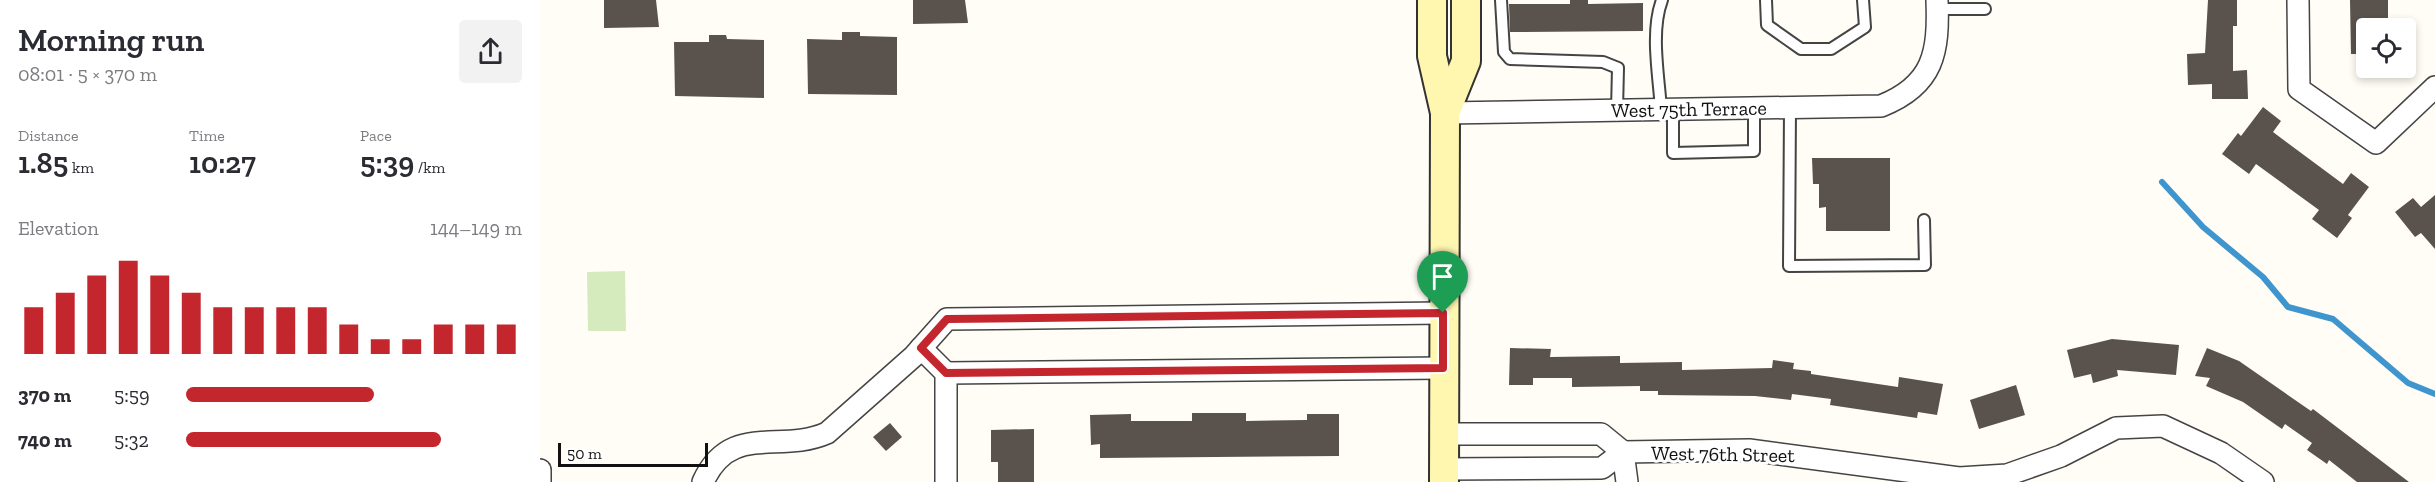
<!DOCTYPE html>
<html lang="en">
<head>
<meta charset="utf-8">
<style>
  body { margin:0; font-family:"Zilla Slab",serif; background:#f2f2f3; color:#2b2b33; height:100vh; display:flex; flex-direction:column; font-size:22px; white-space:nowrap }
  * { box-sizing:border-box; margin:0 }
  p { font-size:20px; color:#7c7c81 }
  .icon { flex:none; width:33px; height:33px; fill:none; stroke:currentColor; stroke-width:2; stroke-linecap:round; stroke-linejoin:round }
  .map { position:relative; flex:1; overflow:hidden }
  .details { display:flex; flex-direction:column; background:#fff; width:540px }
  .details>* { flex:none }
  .buttons { position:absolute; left:1816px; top:18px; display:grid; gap:12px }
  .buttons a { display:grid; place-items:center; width:60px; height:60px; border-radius:6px; background:#fff; box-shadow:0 3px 9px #0003; font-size:30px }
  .scale { position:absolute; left:18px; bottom:15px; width:150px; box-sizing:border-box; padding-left:6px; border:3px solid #111; border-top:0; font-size:16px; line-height:21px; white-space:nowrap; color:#111; -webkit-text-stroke:4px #fff; paint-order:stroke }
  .pin { position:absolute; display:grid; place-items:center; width:51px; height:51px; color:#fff; margin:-62px -26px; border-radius:50% 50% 50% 0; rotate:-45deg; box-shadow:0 0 6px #0007 }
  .pin .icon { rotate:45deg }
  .round { display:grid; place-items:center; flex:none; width:63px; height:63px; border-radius:6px; background:#f2f2f3 }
  .summary { display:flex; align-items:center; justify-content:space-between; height:102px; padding:0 18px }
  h1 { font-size:33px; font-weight:600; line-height:45px }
  .figures { display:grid; grid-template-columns:repeat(3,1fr); gap:9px; height:102px; padding:6px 18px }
  .figures div { display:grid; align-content:center }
  .figures b { font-size:30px; font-weight:600 }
  .figures small { font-size:16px; font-weight:400 }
  .figures p { font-size:16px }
  .chart { height:168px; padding:12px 18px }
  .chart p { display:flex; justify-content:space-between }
  .chart svg { width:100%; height:108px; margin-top:6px; stroke:#c4262e; stroke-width:6 }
  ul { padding:0 18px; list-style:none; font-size:20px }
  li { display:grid; grid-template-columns:96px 72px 1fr; align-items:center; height:45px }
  li i { height:15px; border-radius:8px; background:#c4262e }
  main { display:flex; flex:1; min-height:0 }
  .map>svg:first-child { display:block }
</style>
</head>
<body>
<main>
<section class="details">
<div class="summary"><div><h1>Morning run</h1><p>08:01 · 5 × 370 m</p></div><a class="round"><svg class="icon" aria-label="share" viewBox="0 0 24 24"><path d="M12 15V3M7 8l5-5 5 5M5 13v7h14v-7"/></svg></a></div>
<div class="figures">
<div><p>Distance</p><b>1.85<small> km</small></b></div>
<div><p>Time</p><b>10:27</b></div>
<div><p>Pace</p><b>5:39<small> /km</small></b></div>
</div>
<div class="chart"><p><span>Elevation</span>144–149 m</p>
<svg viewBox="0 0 160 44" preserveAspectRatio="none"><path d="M5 44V25M15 44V19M25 44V12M35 44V6M45 44V12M55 44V19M65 44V25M75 44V25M85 44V25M95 44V25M105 44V32M115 44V38M125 44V38M135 44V32M145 44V32M155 44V32"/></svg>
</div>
<ul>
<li><b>370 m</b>5:59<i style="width:56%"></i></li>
<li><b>740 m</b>5:32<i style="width:76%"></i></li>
</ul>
</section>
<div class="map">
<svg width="1895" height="482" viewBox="0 0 1895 482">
  <rect width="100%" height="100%" fill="#fffdf5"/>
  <!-- green -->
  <path fill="#d5ebbd" d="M 85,271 L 86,331 L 48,331 L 47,272 Z"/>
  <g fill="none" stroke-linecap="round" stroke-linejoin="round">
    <!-- stream -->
    <path stroke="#3f96cf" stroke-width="6" d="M 1622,182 L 1663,227 L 1723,277 L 1748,307 L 1793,319 L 1868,383 L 1895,394"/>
  </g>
  <!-- building -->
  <g fill="#5a524d">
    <path d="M 64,0 L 116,0 L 119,27 L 64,28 Z"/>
    <path d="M 373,0 L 425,0 L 428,23 L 373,24 Z"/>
    <path d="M 1030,0 L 1048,0 L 1048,4 L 1103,3 L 1103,31 L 970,32 L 969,4 L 1030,4 Z"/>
    <path d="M 1668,0 L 1697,0 L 1697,26 L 1693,26 L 1693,71 L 1707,70 L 1708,99 L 1672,99 L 1672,84 L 1648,85 L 1647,54 L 1665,53 Z"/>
    <path d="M 1810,0 L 1848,0 L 1848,28 L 1827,28 L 1827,54 L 1811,54 Z"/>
    <path d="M 302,32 L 320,32 L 320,36 L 357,37 L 357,95 L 268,94 L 267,39 L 302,40 Z"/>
    <path d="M 169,35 L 186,35 L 187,39 L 224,40 L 224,98 L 135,96 L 134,42 L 169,42 Z"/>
    <path d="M 1723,107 L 1741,121 L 1733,132 L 1803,184 L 1811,173 L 1829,187 L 1808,215 L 1812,218 L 1797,238 L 1772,219 L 1779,210 L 1716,164 L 1709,174 L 1682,154 L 1698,133 L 1701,136 Z"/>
    <path d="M 1272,158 L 1350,158 L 1350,231 L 1286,231 L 1286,207 L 1279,208 L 1279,184 L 1273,184 Z"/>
    <path d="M 1895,195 L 1895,249 L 1881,233 L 1875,237 L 1855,212 L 1873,198 L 1881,207 Z"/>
    <path d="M 1572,339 L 1639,345 L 1636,375 L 1577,370 L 1578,376 L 1553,383 L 1551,374 L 1534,378 L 1527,350 Z"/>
    <path d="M 970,348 L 1011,349 L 1010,357 L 1080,356 L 1080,363 L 1142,362 L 1142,370 L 1232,368 L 1233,360 L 1254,363 L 1253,369 L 1271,371 L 1271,374 L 1358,387 L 1359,377 L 1403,384 L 1397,415 L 1378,412 L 1377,418 L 1290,405 L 1291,399 L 1252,394 L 1251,400 L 1215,396 L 1118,395 L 1118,391 L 1100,391 L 1100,386 L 1032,387 L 1032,378 L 993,378 L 993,385 L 969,385 Z"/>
    <path d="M 1667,348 L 1699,361 L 1771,411 L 1773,409 L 1869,482 L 1817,482 L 1789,460 L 1787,464 L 1767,450 L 1772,443 L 1745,424 L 1742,429 L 1703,402 L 1666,386 L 1670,378 L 1655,376 Z"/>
    <path d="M 1476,385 L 1485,415 L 1439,429 L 1430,400 Z"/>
    <path d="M 652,413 L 706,413 L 706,421 L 767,420 L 767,414 L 799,414 L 799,456 L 560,458 L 560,444 L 551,445 L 550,415 L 591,414 L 591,421 L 652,421 Z"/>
    <path d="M 350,423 L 362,437 L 346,451 L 333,437 Z"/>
    <path d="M 494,429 L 494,482 L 458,482 L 458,462 L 451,462 L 451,430 Z"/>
  </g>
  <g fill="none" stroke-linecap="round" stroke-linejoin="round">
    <defs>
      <g id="lane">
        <path d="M 961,0 L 964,52 L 970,59 L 1063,62 L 1078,68 L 1077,110"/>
        <path d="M 1226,0 L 1227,25 L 1261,49 L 1291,49 L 1325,27 L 1323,0"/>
        <path d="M 1397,9 L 1445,9"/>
        <path d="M 1250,108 L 1249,266 L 1385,265 L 1384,220"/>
        <path d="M 1121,110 C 1119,76 1110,32 1122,0"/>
        <path d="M 1133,110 L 1133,153 L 1214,151 L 1214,108"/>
      </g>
      <g id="street">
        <path d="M 1758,0 L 1759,89 L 1836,143 L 1895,87"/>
        <path d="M 905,113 L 1341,106 C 1394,85 1399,52 1397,0"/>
        <path d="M 381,348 L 406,373 L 406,482"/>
        <path d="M 406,373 L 903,368"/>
        <path d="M 903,434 L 1061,434 L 1083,452"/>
        <path d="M 1083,452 L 1087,482"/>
        <path d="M 904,469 L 1062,468 L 1083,452 L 1209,450 L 1419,478 L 1467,475 L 1521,456 L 1576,428 L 1623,426 L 1681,453 L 1723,482"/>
        <path d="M 0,470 L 0,482"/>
        <path d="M 163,482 C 190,422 239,454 287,433 L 374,356 L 407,319 L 903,313"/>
      </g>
      <g id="secondary">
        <path d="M 892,0 L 892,56 L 905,113 L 904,482"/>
        <path d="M 905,113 L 926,61 L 926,0"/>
      </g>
    </defs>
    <!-- lane casing -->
    <use href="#lane" stroke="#444" stroke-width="14"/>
    <!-- street casing -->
    <use href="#street" stroke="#444" stroke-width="24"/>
    <!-- secondary casing -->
    <use href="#secondary" stroke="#333" stroke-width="32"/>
    <!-- lane -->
    <use href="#lane" stroke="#fff" stroke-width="10"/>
    <!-- street -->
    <use href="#street" stroke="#fff" stroke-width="21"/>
    <!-- secondary -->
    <use href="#secondary" stroke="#fff6b0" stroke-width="28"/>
  </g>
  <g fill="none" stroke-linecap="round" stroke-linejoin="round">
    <defs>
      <path id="route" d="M 903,313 L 903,368 L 406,373 L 381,348 L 407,319 Z"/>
    </defs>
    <!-- route casing -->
    <use href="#route" stroke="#fff" stroke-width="12"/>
    <!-- route -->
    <use href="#route" stroke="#c4262e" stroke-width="8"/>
  </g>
  <g text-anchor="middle" stroke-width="6" stroke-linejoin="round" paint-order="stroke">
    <!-- street labels -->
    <g font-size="20" fill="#111" stroke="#fff">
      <text transform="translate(1149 109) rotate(-1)" y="7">West 75th Terrace</text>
      <text transform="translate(1183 454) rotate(1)" y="7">West 76th Street</text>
    </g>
  </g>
</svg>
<div class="buttons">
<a><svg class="icon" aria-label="locate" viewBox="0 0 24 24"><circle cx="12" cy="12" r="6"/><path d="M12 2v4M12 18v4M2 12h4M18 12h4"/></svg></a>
</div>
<div class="scale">50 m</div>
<div class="pin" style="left:903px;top:313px;background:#1e9e55"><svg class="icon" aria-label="arrive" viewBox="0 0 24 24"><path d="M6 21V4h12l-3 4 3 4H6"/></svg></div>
</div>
</main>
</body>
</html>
